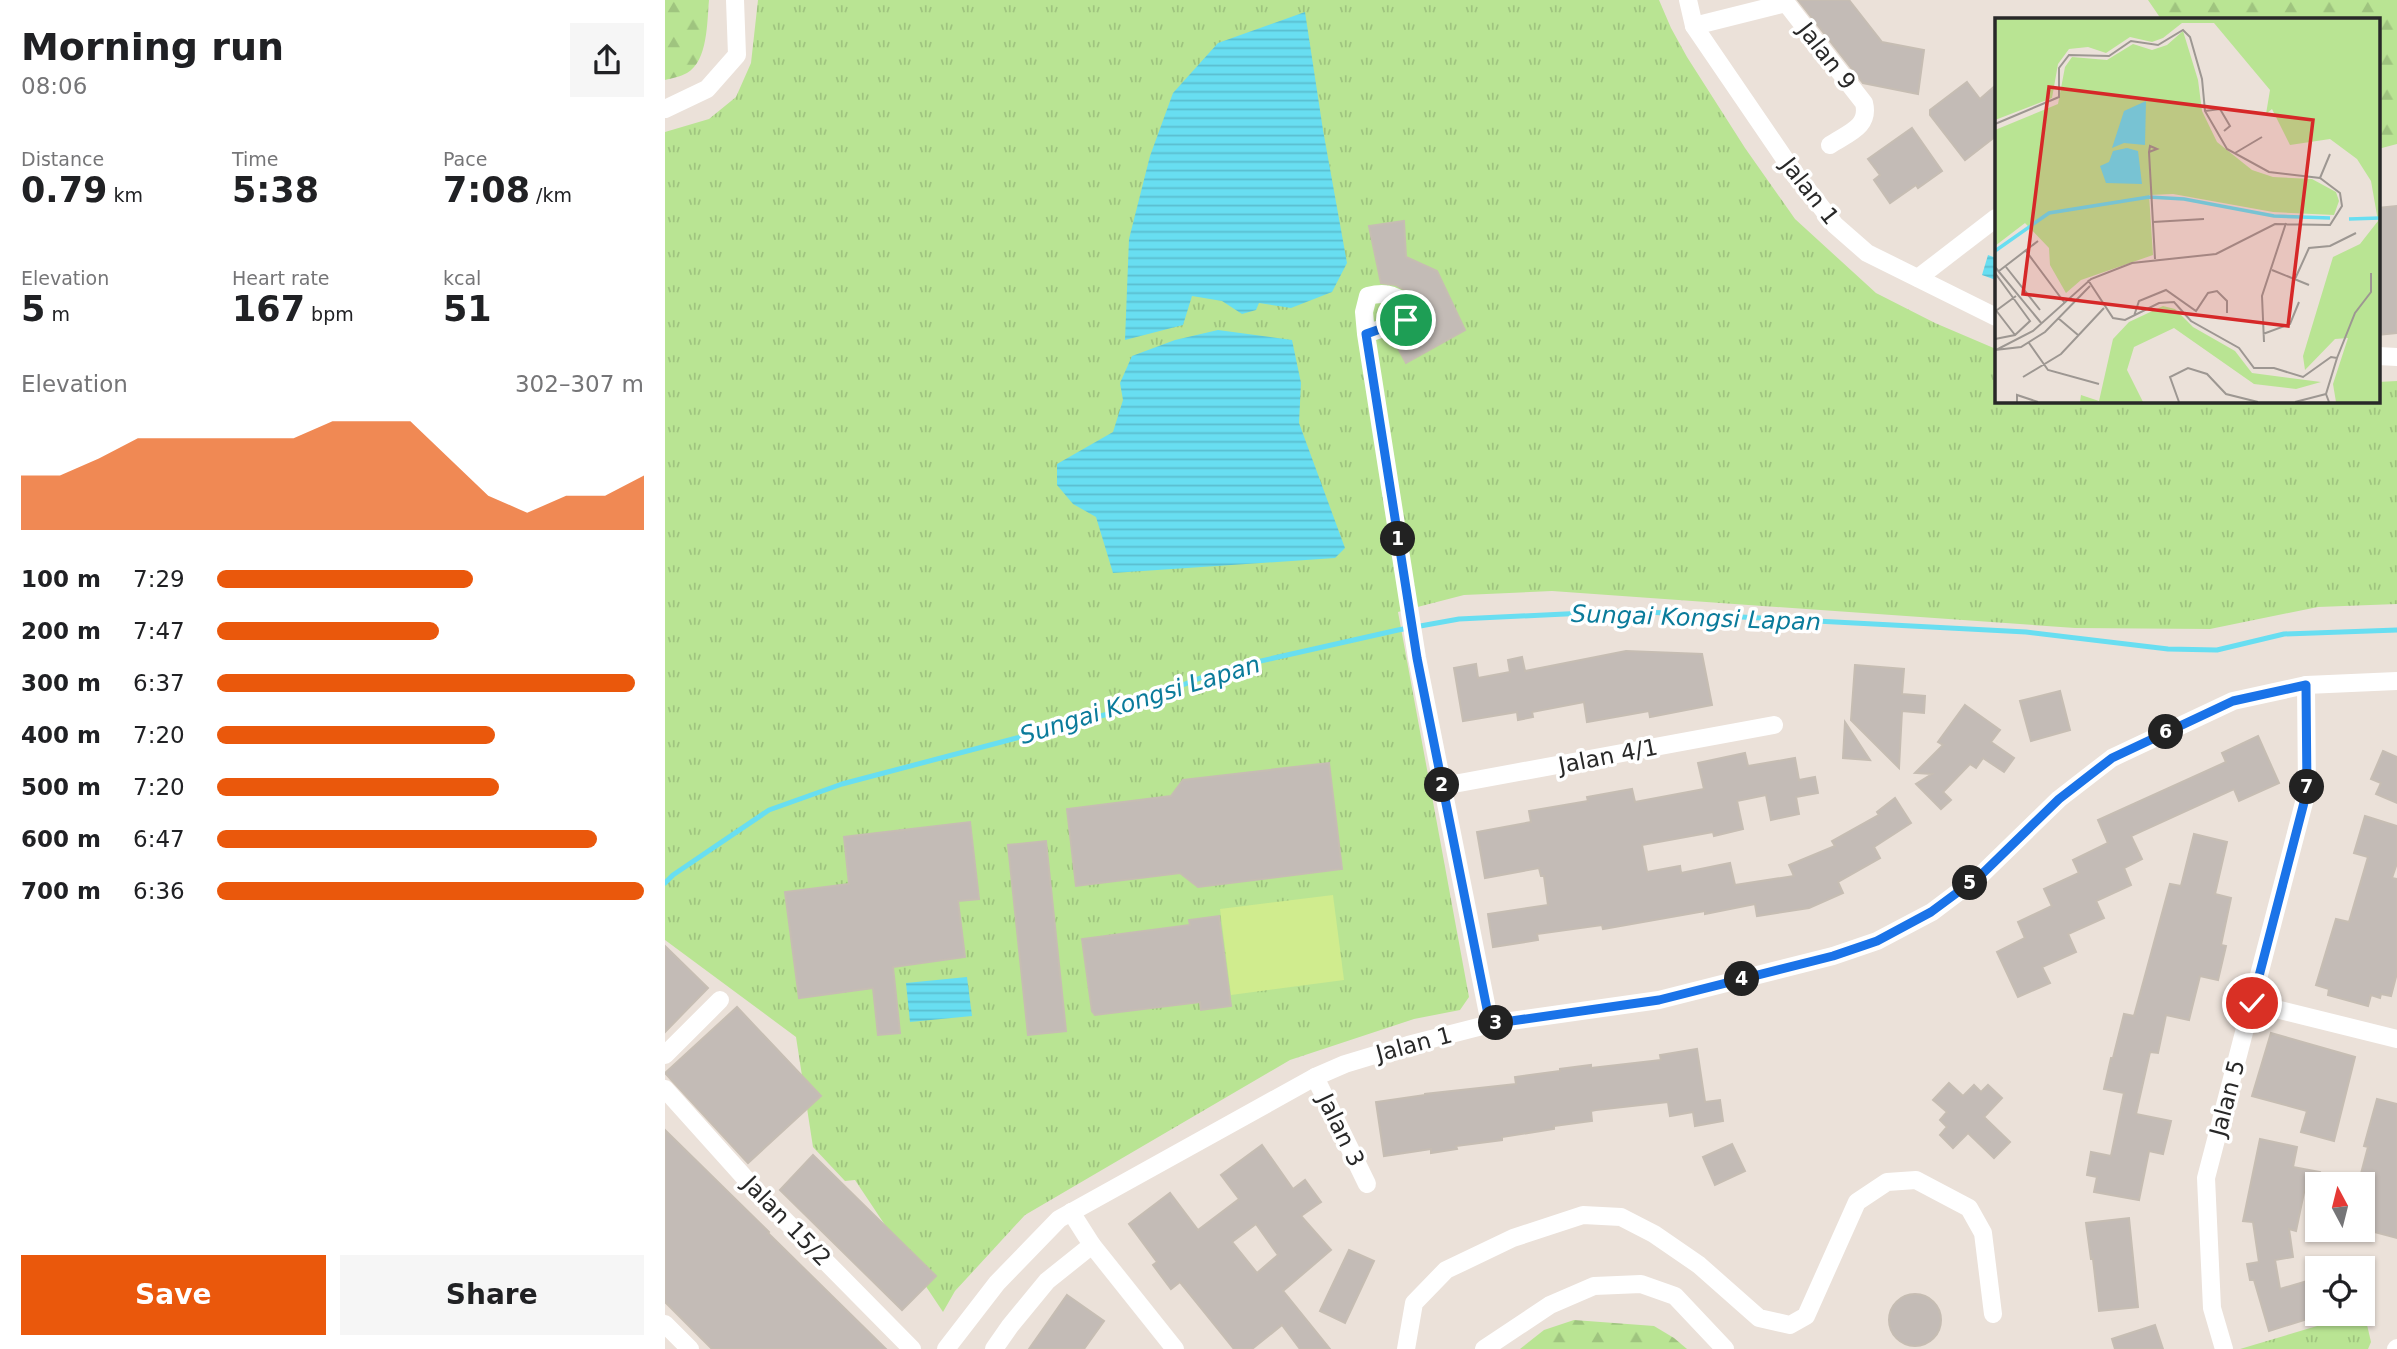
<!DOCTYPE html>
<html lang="en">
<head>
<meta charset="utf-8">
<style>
  body { margin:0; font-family:"DejaVu Sans",sans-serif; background:#f6f6f6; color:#202124; height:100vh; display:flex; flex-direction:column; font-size:26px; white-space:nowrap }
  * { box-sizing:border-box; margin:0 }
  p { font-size:23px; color:#757577 }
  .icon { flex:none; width:38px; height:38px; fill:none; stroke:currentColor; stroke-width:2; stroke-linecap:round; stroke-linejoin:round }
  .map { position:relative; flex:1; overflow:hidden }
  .details { display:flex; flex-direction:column; background:#fff; width:665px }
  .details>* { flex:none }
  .needle { width:46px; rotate:353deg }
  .tools { position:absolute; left:1640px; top:1172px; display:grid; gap:14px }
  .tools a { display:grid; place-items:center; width:70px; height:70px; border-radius:0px; background:#fff; box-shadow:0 2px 5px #0004; font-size:35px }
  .pin { position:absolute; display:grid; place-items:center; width:60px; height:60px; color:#fff; margin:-30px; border:4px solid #fff; border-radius:50%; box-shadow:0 2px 7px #0007 }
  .km { position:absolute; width:35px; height:35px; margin:-18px; border-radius:50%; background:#222; color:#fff; font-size:19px; line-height:35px; text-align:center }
  .round { display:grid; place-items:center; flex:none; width:74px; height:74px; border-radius:0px; background:#f6f6f6 }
  .head { display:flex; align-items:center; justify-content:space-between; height:119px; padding:0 21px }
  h1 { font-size:38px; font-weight:800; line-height:52px }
  .figures { display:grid; grid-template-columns:repeat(3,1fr); gap:10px; height:119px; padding:7px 21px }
  .figures div { display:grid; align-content:center }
  .figures b { font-size:35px; font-weight:800 }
  .figures small { font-size:19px; font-weight:400 }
  .figures p { font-size:19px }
  .chart { height:196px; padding:14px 21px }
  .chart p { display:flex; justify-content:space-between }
  .chart svg { width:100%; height:126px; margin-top:7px; fill:#ea580c; opacity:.7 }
  .action { display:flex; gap:14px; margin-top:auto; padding:14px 21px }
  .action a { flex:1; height:80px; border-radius:0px; background:#ea580c; color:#fff; font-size:28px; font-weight:800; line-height:80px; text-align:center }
  .action a+a { background:#f6f6f6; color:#202124 }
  ul { padding:0 21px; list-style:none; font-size:23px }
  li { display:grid; grid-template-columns:112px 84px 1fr; align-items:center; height:52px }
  li i { height:18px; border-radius:9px; background:#ea580c }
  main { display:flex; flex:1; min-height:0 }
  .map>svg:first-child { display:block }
</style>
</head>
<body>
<main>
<section class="details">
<div class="head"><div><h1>Morning run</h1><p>08:06</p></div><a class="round"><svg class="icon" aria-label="share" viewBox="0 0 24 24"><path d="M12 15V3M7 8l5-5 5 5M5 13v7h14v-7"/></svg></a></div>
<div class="figures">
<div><p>Distance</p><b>0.79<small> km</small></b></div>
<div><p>Time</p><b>5:38</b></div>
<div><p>Pace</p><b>7:08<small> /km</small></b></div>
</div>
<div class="figures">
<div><p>Elevation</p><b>5<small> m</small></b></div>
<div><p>Heart rate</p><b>167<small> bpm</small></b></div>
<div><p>kcal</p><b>51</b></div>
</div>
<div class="chart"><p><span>Elevation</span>302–307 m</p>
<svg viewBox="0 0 160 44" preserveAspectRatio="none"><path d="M0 44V25L10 25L20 19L30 12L40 12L50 12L60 12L70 12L80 6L90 6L100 6L110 19L120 32L130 38L140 32L150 32L160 25V44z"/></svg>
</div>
<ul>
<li><b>100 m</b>7:29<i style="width:60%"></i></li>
<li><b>200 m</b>7:47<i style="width:52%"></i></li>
<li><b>300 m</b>6:37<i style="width:98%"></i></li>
<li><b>400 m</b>7:20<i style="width:65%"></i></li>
<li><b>500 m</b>7:20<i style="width:66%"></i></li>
<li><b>600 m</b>6:47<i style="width:89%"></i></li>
<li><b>700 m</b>6:36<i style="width:100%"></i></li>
</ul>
<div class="action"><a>Save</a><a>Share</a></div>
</section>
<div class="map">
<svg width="1732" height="1349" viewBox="0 0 1732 1349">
  <defs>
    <pattern id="grass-tufts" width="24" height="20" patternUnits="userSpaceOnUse" patternTransform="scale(1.75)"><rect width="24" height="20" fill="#b9e493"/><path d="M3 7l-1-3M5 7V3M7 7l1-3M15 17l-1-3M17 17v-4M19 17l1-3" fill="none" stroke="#9fc47f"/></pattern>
    <pattern id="forest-firs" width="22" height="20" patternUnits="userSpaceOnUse" patternTransform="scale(1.75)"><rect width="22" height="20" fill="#b9e493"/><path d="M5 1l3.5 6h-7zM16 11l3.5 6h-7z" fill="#9fc47f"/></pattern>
    <pattern id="water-rules" width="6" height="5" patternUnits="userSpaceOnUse" patternTransform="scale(1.75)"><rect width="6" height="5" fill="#68def1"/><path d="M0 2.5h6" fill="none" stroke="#5abecf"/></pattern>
  </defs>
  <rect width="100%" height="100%" fill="#ebe1d9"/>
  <!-- grass -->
  <g fill="url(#grass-tufts)">
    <path d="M 93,0 L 994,0 L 1006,28 L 1022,57 L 1080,148 L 1130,219 L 1211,293 L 1270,323 L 1331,349 L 1331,401 L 1713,401 L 1713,382 L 1732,381 L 1732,604 L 1653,607 L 1545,629 L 1410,628 L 887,591 L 799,595 L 733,612 L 804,997 L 795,1010 L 749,1019 L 625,1060 L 360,1215 L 290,1291 L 278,1312 L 190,1180 L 180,1181 L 148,1147 L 131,1037 L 0,940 L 0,132 L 44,119 L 71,97 L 86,63 Z"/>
    <path d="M 1699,1312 L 1706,1342 L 1703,1349 L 1575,1349 Z"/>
  </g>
  <!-- forest -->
  <g fill="url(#forest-firs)">
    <path d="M 0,0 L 44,0 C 42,22 43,61 22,73 C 15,77 7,78 0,80 Z"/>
    <path d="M 1483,0 L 1732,0 L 1732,144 L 1713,149 L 1713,19 L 1496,19 Z"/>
    <path d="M 909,1320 L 989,1326 L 1009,1338 L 1022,1349 L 855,1349 L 879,1330 Z"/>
  </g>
  <!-- pitch -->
  <path fill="#d0ec8e" d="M 668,895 L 679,980 L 566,995 L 555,909 Z"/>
  <!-- water -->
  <g fill="url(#water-rules)">
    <path d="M 640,12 L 658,130 L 682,263 L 667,292 L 626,308 L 594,303 L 591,310 L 577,314 L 557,301 L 527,296 L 518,325 L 460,340 L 464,239 L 485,156 L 508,93 L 553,43 Z"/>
    <path d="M 1323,255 L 1331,258 L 1331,280 L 1317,275 Z"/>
    <path d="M 553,330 L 627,340 L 636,383 L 634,423 L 680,548 L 670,558 L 448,573 L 431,517 L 408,504 L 392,485 L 392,464 L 448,432 L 458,400 L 455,383 L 467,356 L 510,340 Z"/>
    <path d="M 302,977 L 307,1016 L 245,1022 L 241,983 Z"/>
  </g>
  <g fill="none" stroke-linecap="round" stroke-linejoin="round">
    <!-- stream -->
    <path stroke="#68def1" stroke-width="5" d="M 0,883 L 8,875 L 104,810 L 177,784 L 443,714 L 556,670 L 733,630 L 794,619 L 962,611 L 1361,632 L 1503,649 L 1552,650 L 1619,634 L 1732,630"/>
  </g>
  <!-- building -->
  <g fill="#c3bbb6" stroke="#c6bdb3" stroke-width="2" fill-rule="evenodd">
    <path d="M 1133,0 L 1184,0 L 1217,42 L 1259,50 L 1253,94 L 1198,83 Z"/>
    <path d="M 1302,82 L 1315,99 L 1331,85 L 1331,136 L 1300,160 L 1265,115 L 1265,110 Z"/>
    <path d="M 1247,128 L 1277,171 L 1253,188 L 1251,185 L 1225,203 L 1209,180 L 1215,175 L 1203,159 Z"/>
    <path d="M 1732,206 L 1732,333 L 1713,335 L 1713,208 Z"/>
    <path d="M 739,221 L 741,257 L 772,271 L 800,330 L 741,363 L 727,337 L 745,331 L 762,319 L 755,303 L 744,292 L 731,285 L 716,283 L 704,226 Z"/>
    <path d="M 961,651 L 1037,654 L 1047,705 L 985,717 L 984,711 L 922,722 L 919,702 L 867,712 L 868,717 L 853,720 L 852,712 L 798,721 L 789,668 L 811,664 L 813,678 L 845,672 L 843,660 L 857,657 L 860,671 Z"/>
    <path d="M 1190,665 L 1239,669 L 1237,694 L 1260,696 L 1259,713 L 1237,711 L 1234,768 L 1186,720 Z"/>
    <path d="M 1395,691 L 1405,730 L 1366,741 L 1355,701 Z"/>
    <path d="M 1300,705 L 1335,730 L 1326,742 L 1349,758 L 1339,772 L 1318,758 L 1311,768 L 1305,764 L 1278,792 L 1286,800 L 1276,809 L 1251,784 L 1267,774 L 1250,773 L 1278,745 L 1273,742 Z"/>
    <path d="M 1180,722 L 1205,760 L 1178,758 Z"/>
    <path d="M 1593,736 L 1614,783 L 1574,801 L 1569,789 L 1466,836 L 1477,859 L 1459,868 L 1466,885 L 1431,901 L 1439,918 L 1403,934 L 1411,952 L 1377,967 L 1385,983 L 1353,997 L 1332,952 L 1360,938 L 1353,922 L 1387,906 L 1379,889 L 1414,873 L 1408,860 L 1443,843 L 1433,820 L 1561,762 L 1557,753 Z"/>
    <path d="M 1718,751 L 1732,757 L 1732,803 L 1711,794 L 1716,783 L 1706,779 Z"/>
    <path d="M 1080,753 L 1083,766 L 1130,758 L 1134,780 L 1150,777 L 1153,793 L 1131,797 L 1134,814 L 1106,820 L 1101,795 L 1072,801 L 1078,829 L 1049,836 L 1048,832 L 977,845 L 982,872 L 1015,866 L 1016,873 L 1065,863 L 1070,885 L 1129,876 L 1124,865 L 1170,846 L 1167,841 L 1214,815 L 1212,812 L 1230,798 L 1246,823 L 1209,847 L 1215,858 L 1173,882 L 1178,893 L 1144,908 L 1092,916 L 1090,904 L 1040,914 L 1040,911 L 938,929 L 937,925 L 872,934 L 873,940 L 828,947 L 823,914 L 883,905 L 879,876 L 876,876 L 874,868 L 820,878 L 812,832 L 866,822 L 864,811 L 923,801 L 922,797 L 967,789 L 970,802 L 1039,789 L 1033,763 Z"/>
    <path d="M 664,763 L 677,869 L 533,887 L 515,873 L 411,886 L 402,809 L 506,796 L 518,780 Z"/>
    <path d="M 1700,816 L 1732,826 L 1732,863 L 1727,878 L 1732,879 L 1732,973 L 1726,996 L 1716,994 L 1715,998 L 1706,995 L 1703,1006 L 1663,995 L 1664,989 L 1651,985 L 1671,919 L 1684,922 L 1703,857 L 1689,853 Z"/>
    <path d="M 305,822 L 314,899 L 293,901 L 300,957 L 228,967 L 235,1033 L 213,1035 L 208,988 L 134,998 L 120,892 L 184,884 L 179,837 Z"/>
    <path d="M 1529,834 L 1562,842 L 1550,894 L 1566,898 L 1556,945 L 1561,946 L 1553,980 L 1535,976 L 1524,1020 L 1501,1015 L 1493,1053 L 1485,1052 L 1471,1114 L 1506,1121 L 1498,1154 L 1484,1151 L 1474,1200 L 1429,1192 L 1432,1177 L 1422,1175 L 1426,1152 L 1446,1156 L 1459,1093 L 1439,1089 L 1446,1058 L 1448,1058 L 1459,1014 L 1469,1016 L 1505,884 L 1516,886 Z"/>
    <path d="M 381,841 L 401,1031 L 363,1035 L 343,845 Z"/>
    <path d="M 554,916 L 566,1006 L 536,1010 L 535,1002 L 430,1015 L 427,1011 L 417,939 L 525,925 L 524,920 Z"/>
    <path d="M 0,946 L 43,988 L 0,1032 Z"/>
    <path d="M 72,1007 L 156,1096 L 83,1163 L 0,1073 Z"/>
    <path d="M 1606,1033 L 1690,1057 L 1669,1141 L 1636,1132 L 1642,1111 L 1587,1096 Z"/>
    <path d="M 1032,1049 L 1040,1102 L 1055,1100 L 1058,1121 L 1030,1126 L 1028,1112 L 1005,1116 L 1003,1102 L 931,1110 L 926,1111 L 927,1121 L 889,1126 L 889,1129 L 837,1137 L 837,1140 L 791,1146 L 792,1149 L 766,1153 L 766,1149 L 719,1156 L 711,1102 L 760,1095 L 760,1094 L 851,1084 L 850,1077 L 895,1071 L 895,1069 L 926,1065 L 926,1068 L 996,1060 L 995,1055 Z"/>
    <path d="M 1284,1083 L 1298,1096 L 1309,1085 L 1316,1092 L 1323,1085 L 1337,1098 L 1319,1117 L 1345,1142 L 1329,1158 L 1303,1133 L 1288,1148 L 1275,1135 L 1282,1127 L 1275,1120 L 1282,1112 L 1268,1100 Z"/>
    <path d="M 1712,1099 L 1732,1104 L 1732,1238 L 1698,1229 L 1698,1185 L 1693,1185 L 1703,1147 L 1699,1146 Z"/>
    <path d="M 0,1130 L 104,1232 L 103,1233 L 221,1349 L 47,1349 L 0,1302 Z"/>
    <path d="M 1595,1139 L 1632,1147 L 1628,1167 L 1655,1172 L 1652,1186 L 1641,1183 L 1631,1231 L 1624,1229 L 1628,1257 L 1610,1260 L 1615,1289 L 1652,1278 L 1652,1316 L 1604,1331 L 1589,1280 L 1585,1280 L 1582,1264 L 1594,1262 L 1588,1222 L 1578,1221 Z"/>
    <path d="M 1067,1144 L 1080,1171 L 1050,1185 L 1038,1157 Z"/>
    <path d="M 597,1145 L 628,1189 L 640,1180 L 656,1202 L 636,1216 L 666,1250 L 618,1291 L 665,1349 L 635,1349 L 617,1325 L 587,1349 L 569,1349 L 515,1282 L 506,1289 L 488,1265 L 492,1262 L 464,1224 L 505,1193 L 533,1230 L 574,1199 L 556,1175 ZM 591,1224 L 613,1255 L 592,1273 L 567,1242 Z"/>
    <path d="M 148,1155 L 271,1276 L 237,1310 L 115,1190 Z"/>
    <path d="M 1464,1218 L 1473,1307 L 1434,1311 L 1428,1259 L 1426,1259 L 1421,1223 Z"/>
    <path d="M 684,1250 L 709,1261 L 680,1323 L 655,1311 Z"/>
    <circle cx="1250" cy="1320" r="26"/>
    <path d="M 402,1295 L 439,1321 L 419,1349 L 364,1349 Z"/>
    <path d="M 1490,1325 L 1498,1349 L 1450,1349 L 1447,1339 Z"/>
  </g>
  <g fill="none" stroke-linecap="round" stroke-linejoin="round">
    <!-- minor -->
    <g stroke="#fff" stroke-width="18">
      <path d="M 1023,0 L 1029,26 L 1128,171 L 1170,225 L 1202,253 L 1331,317"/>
      <path d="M 1029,26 L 1121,3 L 1199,103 C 1205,127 1183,133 1165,145"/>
      <path d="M 0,109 L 42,89 L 72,55 L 70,0"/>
      <path d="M 1253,278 L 1331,218"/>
      <path d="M 701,334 L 741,320 L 746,310 C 733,295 722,291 703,296 L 699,312 L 701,334 L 752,658 L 825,1024"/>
      <path d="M 1713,356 L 1732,357"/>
      <path d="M 778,786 L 1109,725"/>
      <path d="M 1587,1003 L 1732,1039"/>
      <path d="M 0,1055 L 55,1000"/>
      <path d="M 650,1077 L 702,1184"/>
      <path d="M 0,1089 L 97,1197 L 247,1349"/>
      <path d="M 406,1212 L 427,1245 L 510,1349"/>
      <path d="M 0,1324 L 25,1349"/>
      <path d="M 281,1349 L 332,1283 L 394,1219 L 650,1077 L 680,1064 L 743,1045 L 825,1024 L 994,1000 L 1168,956 L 1212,941 L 1267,912 L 1316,875 L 1394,799 L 1447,758 L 1568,701 L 1641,685 L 1732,681"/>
      <path d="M 329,1349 L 345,1326 L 382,1281 L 427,1245"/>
      <path d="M 741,1349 L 749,1303 L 781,1270 L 848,1238 L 918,1215 L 956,1217 L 989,1234 L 1034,1265 L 1094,1318 L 1125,1325 L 1141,1316 L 1192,1202 L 1222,1182 L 1251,1180 L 1304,1208 L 1318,1233 L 1328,1314"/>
      <path d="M 819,1349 L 885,1305 L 929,1286 L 976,1284 L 1010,1296 L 1060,1349"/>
      <path d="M 1559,1349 L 1547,1308 L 1541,1178 L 1642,791 L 1641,685"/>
      <path d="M 1731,1349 L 1732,1348"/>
    </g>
  </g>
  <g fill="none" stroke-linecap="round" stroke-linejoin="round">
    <defs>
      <path id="route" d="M 741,320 L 701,334 L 752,658 L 825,1024 L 994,1000 L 1168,956 L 1212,941 L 1266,912 L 1316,875 L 1394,799 L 1447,758 L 1568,701 L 1641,685 L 1642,791 L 1587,1003"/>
    </defs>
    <!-- route casing -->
    <use href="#route" stroke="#fff" stroke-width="14"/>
    <!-- route -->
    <use href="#route" stroke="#1a73e8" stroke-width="9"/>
  </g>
  <g text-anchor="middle" stroke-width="7" stroke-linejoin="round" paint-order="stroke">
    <!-- street labels -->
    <g font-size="23" fill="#282828" stroke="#fff">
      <text transform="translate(1162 56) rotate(52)" y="8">Jalan 9</text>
      <text transform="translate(1145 191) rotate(52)" y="8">Jalan 1</text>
      <text transform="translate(943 756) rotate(-11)" y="8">Jalan 4/1</text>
      <text transform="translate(749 1044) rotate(-15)" y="8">Jalan 1</text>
      <text transform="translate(1562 1098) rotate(-75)" y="8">Jalan 5</text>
      <text transform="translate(676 1130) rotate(64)" y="8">Jalan 3</text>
      <text transform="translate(122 1221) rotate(46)" y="8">Jalan 15/2</text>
    </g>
    <!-- water labels -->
    <g font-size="24" font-style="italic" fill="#0a7b9b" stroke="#fff">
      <text transform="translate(1031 618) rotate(2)" y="8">Sungai Kongsi Lapan</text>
      <text transform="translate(475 700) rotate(-17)" y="8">Sungai Kongsi Lapan</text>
    </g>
  </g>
  <!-- overview -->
  <g transform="translate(1330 18)">
    <rect width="385" height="385" fill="#ebe1d9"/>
    <path d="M 188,13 L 203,62 L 207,93 L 222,124 L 257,152 L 278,159 L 317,161 L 341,174 L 344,183 L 339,197 L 278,194 L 178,176 L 154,177 L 158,237 L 86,262 L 71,275 L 55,247 L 54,230 L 30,205 L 0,228 L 0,112 L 63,86 L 70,49 L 77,39 L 112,42 L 138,26 L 157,32 L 172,27 Z" fill="#b9e493"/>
    <path d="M 0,1 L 385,1 L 385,384 L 341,384 L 338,366 L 353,320 L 340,321 L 310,352 L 308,338 L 338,239 L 365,226 L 383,203 L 376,163 L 362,141 L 335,121 L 295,127 L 277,91 L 271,96 L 275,72 L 219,5 L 187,5 L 168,20 L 157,24 L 135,19 L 111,35 L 93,29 L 74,31 L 63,46 L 57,80 L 0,102 ZM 168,288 L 180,291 L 198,309 L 240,333 L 257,355 L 326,364 L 301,371 L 259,366 L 179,310 L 139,329 L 132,352 L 148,384 L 85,384 L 86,377 L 104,383 L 118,321 L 134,304 Z" fill="#b9e493"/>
    <path d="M 151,83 L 150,127 L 129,125 L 117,130 L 129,93 ZM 132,130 L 143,133 L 147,166 L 111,165 L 105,148 L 114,144 L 118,133 Z" fill="#68def1"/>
    <path fill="none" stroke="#68def1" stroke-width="3.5" d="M 354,201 L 385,200M 0,233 L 54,195 L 154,179 L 189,181 L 279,198 L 335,200"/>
    <path fill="none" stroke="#9d9792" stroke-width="2" d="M 210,93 L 225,91 L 235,108 L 229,113M 0,106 L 64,79 L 64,50 L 74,37 L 114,38 L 136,23 L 163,27 L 188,12 L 195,19 L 207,61 L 210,93 L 232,131 L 274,154 L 325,160 L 345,175 L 347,188 L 335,207 L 280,206 L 221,236 L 137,245 L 96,261 L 38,313 L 1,332M 154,134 L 162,131 L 155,128 L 154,134 L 160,241M 240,135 L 267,119M 325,160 L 335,136M 158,204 L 209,201M 31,233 L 69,284M 0,249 L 47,306M 11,249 L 45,292M 277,252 L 314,267M 4,253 L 43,223M 0,255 L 35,303 L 20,317 L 0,321M 300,261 L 314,230 L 335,228 L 361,215M 93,262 L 118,300 L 130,302 L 164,285 L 179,284 L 196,303 L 244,330 L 259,350 L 279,350 L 308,359 L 336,339 L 342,340M 0,291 L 20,317M 2,292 L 21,278M 139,298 L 144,283 L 171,272 L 201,293 L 213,275 L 222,273 L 232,283 L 232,295M 63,300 L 83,317M 268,316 L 295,306 L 304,284M 269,324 L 267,278 L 291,205M 34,325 L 53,352 L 104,366M 0,332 L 26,329 L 50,314 L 95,268M 28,359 L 66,336 L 109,290M 22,384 L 22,377 L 43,384M 184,384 L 175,359 L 193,350 L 212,356 L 231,376 L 263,384M 300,384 L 331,376M 334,384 L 331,376 L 342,340 L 360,295 L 376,274 L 376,255"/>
    <path fill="#d62828" fill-opacity="0.15" stroke="#d62828" stroke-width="3.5" d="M 54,69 L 318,102 L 293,308 L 28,276 Z"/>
    <rect width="385" height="385" fill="none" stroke="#282828" stroke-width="3.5"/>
  </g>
</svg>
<div class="tools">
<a><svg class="needle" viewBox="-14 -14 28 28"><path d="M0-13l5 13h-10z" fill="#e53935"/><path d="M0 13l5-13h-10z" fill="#757577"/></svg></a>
<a><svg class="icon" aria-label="locate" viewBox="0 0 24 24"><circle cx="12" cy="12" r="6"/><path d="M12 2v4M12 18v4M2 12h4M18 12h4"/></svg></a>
</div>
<div class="pin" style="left:741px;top:320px;background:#1e9e55"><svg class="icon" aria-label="arrive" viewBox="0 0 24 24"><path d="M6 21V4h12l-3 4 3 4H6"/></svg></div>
<div class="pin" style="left:1587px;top:1003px;background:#d93025"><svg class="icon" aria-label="check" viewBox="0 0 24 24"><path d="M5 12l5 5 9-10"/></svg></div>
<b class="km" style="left:733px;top:539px">1</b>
<b class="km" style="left:777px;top:785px">2</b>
<b class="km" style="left:831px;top:1023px">3</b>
<b class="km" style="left:1077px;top:979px">4</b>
<b class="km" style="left:1305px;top:883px">5</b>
<b class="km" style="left:1501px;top:732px">6</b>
<b class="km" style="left:1642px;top:787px">7</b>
</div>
</main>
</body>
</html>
